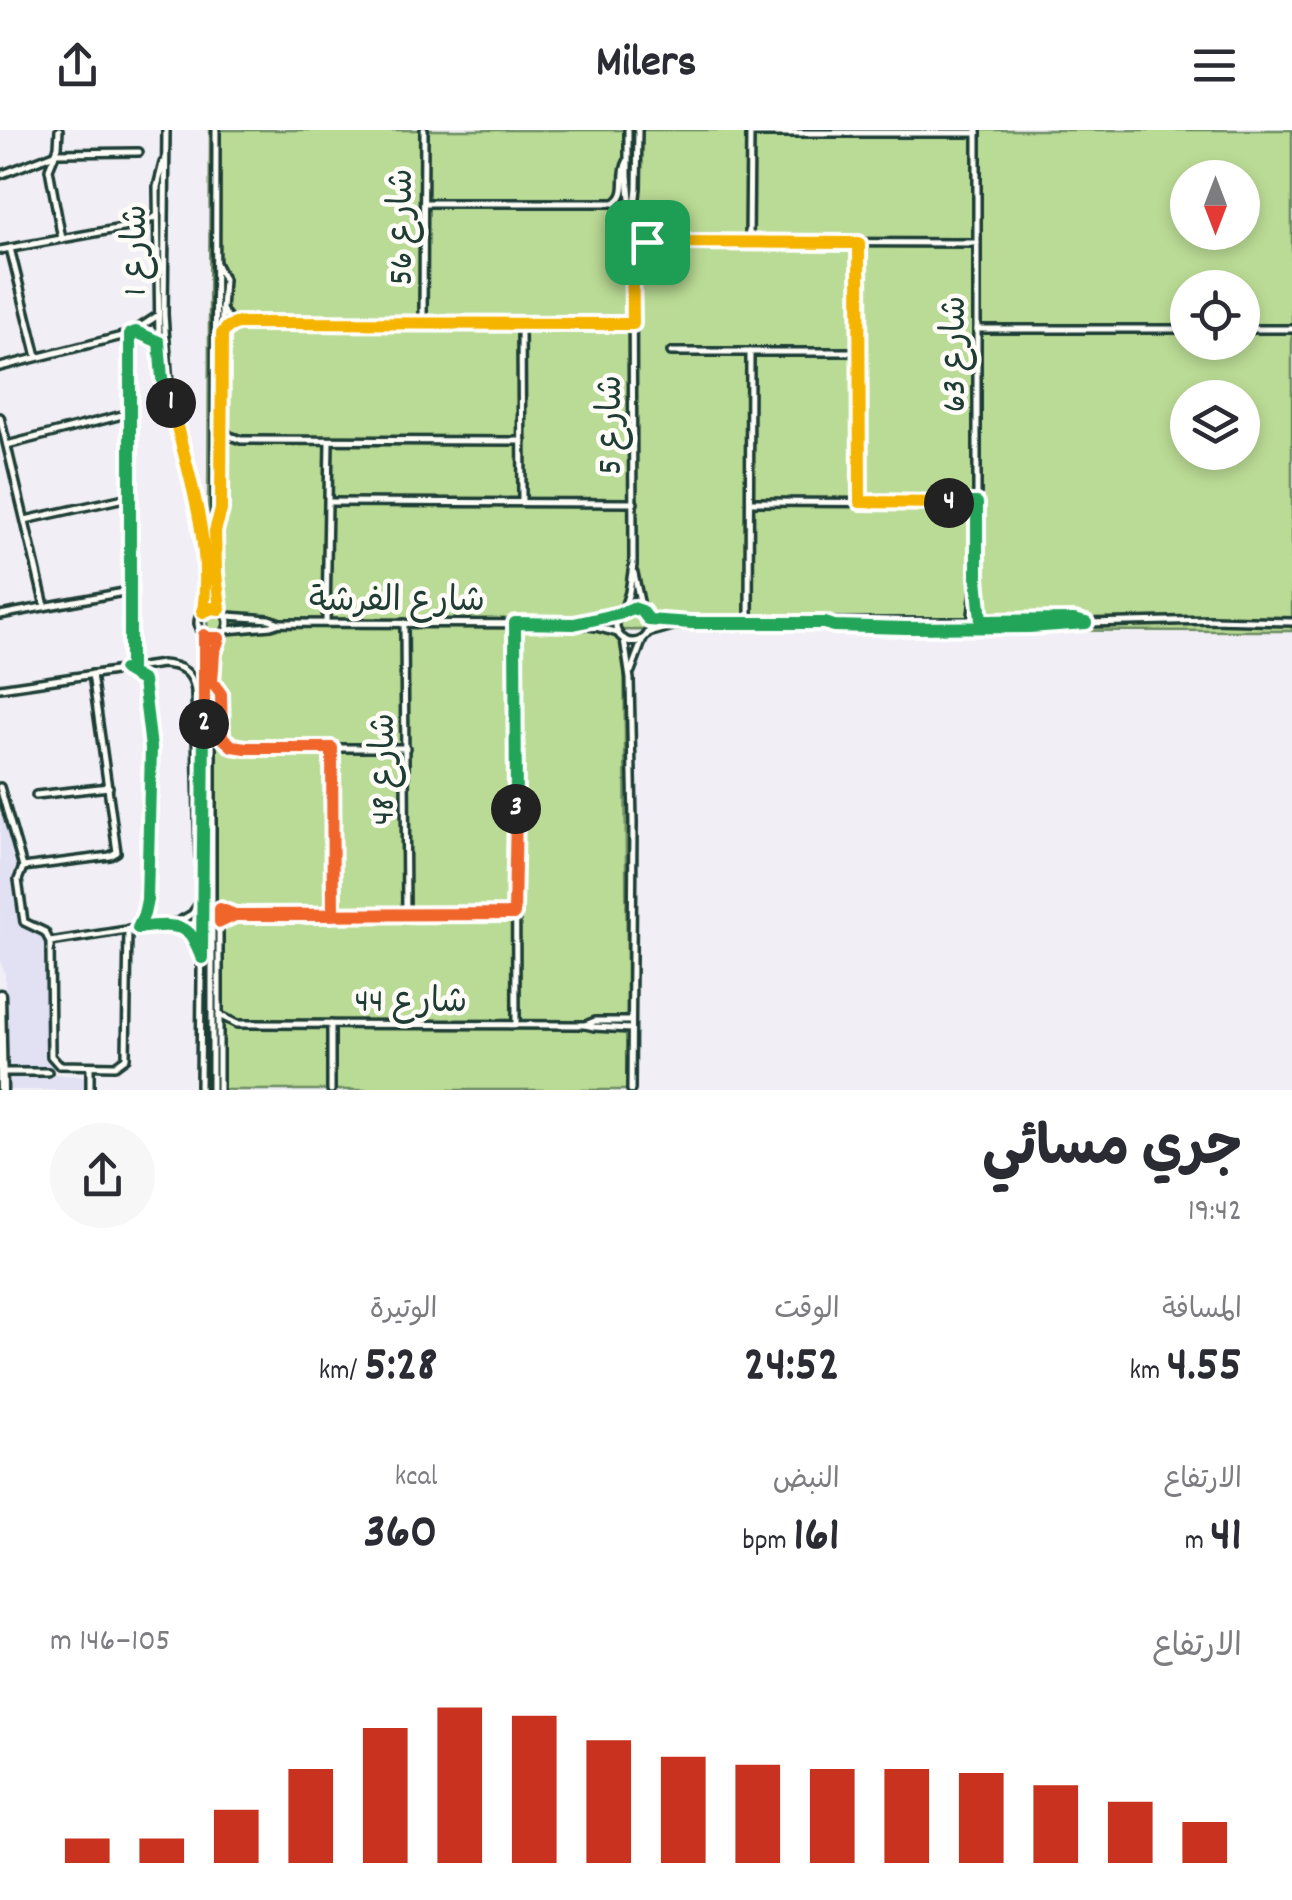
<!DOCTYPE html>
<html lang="ar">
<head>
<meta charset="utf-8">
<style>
  body { margin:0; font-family:Dekko,"Playpen Sans Arabic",sans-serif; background:#f7f7f7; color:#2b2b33; direction:rtl; height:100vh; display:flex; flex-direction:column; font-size:38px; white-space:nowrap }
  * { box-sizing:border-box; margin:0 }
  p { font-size:32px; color:#7c7c81 }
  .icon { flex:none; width:55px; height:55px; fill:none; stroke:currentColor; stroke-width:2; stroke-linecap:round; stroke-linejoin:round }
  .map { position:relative; height:960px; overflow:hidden; direction:ltr }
  .drawer { display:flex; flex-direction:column; background:#fff; flex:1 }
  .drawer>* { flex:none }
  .needle { width:65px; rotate:180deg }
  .buttons { position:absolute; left:1170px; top:30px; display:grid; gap:20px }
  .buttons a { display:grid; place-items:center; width:90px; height:90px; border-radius:50%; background:#fff; box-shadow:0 5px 15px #0003; font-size:50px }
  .pin { position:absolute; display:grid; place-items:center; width:85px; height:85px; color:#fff; margin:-42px; border-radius:20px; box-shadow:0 5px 15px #0006 }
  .km { position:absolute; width:50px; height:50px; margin:-25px; border-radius:50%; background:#222; color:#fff; font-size:28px; line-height:50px; text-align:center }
  .round { display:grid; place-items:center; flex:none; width:105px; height:105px; border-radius:52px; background:#f7f7f7 }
  .head { display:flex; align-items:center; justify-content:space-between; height:170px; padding:0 50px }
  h1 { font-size:55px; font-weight:700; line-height:75px }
  .figures { display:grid; grid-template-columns:repeat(3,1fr); gap:15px; height:170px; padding:10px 50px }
  .figures div { display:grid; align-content:center }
  .figures b { font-size:50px; font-weight:700 }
  .figures small { font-size:28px; font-weight:400 }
  .figures p { font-size:28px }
  .chart { height:280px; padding:20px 50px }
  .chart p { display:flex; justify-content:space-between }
  .chart svg { width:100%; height:180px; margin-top:10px; stroke:#c8321e; stroke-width:6 }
  header { display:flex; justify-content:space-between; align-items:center; height:130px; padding:0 50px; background:#fff; font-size:45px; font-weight:700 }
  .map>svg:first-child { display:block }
</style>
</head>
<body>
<header><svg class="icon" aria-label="menu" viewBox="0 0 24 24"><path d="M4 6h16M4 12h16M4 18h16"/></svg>Milers<svg class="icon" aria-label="share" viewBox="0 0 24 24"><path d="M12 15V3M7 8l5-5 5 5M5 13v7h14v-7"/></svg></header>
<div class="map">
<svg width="1292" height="960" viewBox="0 0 1292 960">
  <rect width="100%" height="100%" fill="#f1eff5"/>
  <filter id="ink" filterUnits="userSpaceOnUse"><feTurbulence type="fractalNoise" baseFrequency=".01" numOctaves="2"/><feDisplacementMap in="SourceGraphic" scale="20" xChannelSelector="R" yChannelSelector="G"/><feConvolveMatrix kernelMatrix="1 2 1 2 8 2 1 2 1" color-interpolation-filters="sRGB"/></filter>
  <g filter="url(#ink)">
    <!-- built -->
    <path fill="#e2e0f3" d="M 0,672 L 20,740 L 14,751 L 25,797 L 45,808 L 49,817 L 53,944 L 86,947 L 86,960 L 8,960 L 5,844 L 0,829 Z"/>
    <!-- green -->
    <path fill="#badb95" stroke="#6c8c64" stroke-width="2.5" fill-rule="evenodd" d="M 210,0 L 1292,0 L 1292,501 L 624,500 L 628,960 L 205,960 ZM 1188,48 L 1242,48 L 1242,102 L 1188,102 ZM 1188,158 L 1242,158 L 1242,212 L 1188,212 ZM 1188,268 L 1242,268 L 1242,322 L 1188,322 Z"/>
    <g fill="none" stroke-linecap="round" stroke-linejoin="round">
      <defs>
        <g id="street">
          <path d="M 59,0 L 58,17 L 49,39 L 62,109"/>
          <path d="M 166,0 L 164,184 L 169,256 L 198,388 L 206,456 L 203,482"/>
          <path d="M 216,0 L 215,401 L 216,448 L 221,479"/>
          <path d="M 977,0 L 977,447 L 982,497"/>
          <path d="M 750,3 L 977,3"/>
          <path d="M 163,33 L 157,57 L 159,212 L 162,248 L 168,265"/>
          <path d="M 0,45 L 57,23 L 139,22"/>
          <path d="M 424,73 L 614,73 L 631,85"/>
          <path d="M 614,73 C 630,64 619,46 627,32"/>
          <path d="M 634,86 L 637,58 L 638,0"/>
          <path d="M 633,112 L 977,113"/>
          <path d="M 859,113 L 860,373"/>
          <path d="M 749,114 L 750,2"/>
          <path d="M 10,118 L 37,227"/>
          <path d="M 0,120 L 139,95 L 157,86"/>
          <path d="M 216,133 L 224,149 L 222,180 L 221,380 L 216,398"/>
          <path d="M 222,180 L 229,189 L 237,193 L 633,194"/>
          <path d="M 423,192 L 424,0"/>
          <path d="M 521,193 L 522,372"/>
          <path d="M 977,199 L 1188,199"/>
          <path d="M 1242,199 L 1292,199"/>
          <path d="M 137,202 L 159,212"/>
          <path d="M 671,222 L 861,222"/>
          <path d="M 0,237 L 130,204 L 157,186"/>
          <path d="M 0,287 L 45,476"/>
          <path d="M 222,299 L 230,306 L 241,310 L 522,311"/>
          <path d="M 7,315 L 130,283"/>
          <path d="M 329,372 L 634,373"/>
          <path d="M 750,372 L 977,373"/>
          <path d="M 25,390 L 129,367"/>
          <path d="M 634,443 L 642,481"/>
          <circle cx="213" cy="493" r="15"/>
          <circle cx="633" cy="495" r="17"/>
          <path d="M 623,481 L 629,462 L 633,435 L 632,94 L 628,45 L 628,0"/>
          <path d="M 0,485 L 129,461"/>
          <path d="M 228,486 L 269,489 L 280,493"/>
          <path d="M 649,489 L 673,492"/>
          <path d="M 749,492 L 750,222"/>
          <path d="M 326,493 L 329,311"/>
          <path d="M 404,493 L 406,785"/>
          <path d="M 515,493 L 516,894"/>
          <path d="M 583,493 L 616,485"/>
          <path d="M 825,493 L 834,495 L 1029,497 L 1087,493 L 1211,490 L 1292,492"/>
          <path d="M 971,494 L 976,450"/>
          <path d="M 227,500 L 271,496 L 280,493 L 575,494 L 596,497 L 618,503"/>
          <path d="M 648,503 L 680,494 L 749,492 L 1083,492"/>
          <path d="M 624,509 L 630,549 L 633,693 L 631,960"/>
          <path d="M 130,539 L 130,204"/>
          <path d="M 124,540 L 143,551 L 151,618 L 147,770 L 145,784 L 139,798"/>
          <path d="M 631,541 L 643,509"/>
          <path d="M 212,552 L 221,564 L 222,607 L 237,618 L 406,618"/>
          <path d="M 0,558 L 162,534 C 180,535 193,541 195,561 L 199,726"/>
          <path d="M 332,618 L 333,785"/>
          <path d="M 0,657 L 23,737 L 110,726 L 117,722 L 92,544"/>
          <path d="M 36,665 L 109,657"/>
          <path d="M 23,737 L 18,750 L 24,792 L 45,802 L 50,812 L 51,926 L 59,935 L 115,936 L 126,928 L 128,799"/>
          <path d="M 164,796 C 187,799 190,801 199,823"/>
          <path d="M 50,812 L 178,792 L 192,784 L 201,771"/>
          <path d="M 219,885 L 237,894 L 585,895 L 594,897 L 630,899"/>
          <path d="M 331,894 L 331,960"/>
          <path d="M 585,895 L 595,891 L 630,891"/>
          <path d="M 90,936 L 90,960"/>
          <path d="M 1,942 L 48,942"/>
          <path d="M 200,960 L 204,505"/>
          <path d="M 212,960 L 212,552 L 214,523 L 219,508"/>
          <path d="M 219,960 L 219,779 L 235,785 L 515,784"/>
        </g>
        <path id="secondary" d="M 0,865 L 2,960"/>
      </defs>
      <!-- street casing -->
      <use href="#street" stroke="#1f3d34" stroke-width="12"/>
      <!-- secondary casing -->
      <use href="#secondary" stroke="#1f3d34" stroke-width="15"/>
      <!-- street -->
      <use href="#street" stroke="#fdfcf7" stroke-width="5"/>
      <!-- secondary -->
      <use href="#secondary" stroke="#fdfcf7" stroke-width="8"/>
    </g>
  </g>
  <g fill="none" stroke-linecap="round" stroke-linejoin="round" filter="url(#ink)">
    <defs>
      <path id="split-1" d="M 171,273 C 187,340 213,411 203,482 L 212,478 L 220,479 L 216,443 L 215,401 L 221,380 L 222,204 L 228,197 L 237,193 L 633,194 L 632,112 L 647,112"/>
      <path id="split-2" d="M 171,273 L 162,248 L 159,212 L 136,202 L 130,204 L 130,539 L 124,540 L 143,551 L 151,618 L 147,770 L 144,784 L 138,798 C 153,796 179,792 190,804 C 195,810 198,821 202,828 L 204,594"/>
      <path id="split-3" d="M 204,594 L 204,505 L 208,508 L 219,508 L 214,523 L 212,552 L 221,564 L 222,607 L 232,616 L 246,618 L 332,618 L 333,785 L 235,785 L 220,792 L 220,779 L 235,785 L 514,784 L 516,679"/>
      <path id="split-4" d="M 516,679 L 515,493 L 574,494 L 619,484 L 633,478 L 642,481 L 649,490 L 691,493 L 825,493 L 834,496 L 906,498 L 1029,497 L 1086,493 L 1074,490 L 981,491 L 977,447 L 977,373 L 949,373"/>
      <path id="split-5" d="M 647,112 L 859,113 L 860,372 L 949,373"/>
    </defs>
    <!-- split-1 casing -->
    <use href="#split-1" stroke="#fff" stroke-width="20"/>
    <!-- split-2 casing -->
    <use href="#split-2" stroke="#fff" stroke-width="20"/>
    <!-- split-3 casing -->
    <use href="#split-3" stroke="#fff" stroke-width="20"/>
    <!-- split-4 casing -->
    <use href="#split-4" stroke="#fff" stroke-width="20"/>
    <!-- split-5 casing -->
    <use href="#split-5" stroke="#fff" stroke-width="20"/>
    <!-- split-1 -->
    <use href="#split-1" stroke="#f5b400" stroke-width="12"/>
    <!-- split-2 -->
    <use href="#split-2" stroke="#22a559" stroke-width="12"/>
    <!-- split-3 -->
    <use href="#split-3" stroke="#f0652b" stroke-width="12"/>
    <!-- split-4 -->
    <use href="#split-4" stroke="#22a559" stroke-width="12"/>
    <!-- split-5 -->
    <use href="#split-5" stroke="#f5b400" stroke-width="12"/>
  </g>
  <g text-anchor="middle" stroke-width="9" stroke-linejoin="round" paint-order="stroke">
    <!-- street labels -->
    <g font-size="35" fill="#1f3d34" stroke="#fdfcf7">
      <text transform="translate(399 97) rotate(-90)" y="12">شارع 56</text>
      <text transform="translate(133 120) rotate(-90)" y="12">شارع 1</text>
      <text transform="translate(952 224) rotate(-90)" y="12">شارع 63</text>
      <text transform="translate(608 295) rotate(-90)" y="12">شارع 5</text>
      <text x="397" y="480">شارع الفرشة</text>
      <text transform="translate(381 639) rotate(-90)" y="12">شارع 48</text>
      <text x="411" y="881">شارع 44</text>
    </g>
  </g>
</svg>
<div class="buttons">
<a><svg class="needle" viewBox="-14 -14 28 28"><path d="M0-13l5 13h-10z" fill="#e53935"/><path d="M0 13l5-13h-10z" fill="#7c7c81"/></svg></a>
<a><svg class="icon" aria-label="locate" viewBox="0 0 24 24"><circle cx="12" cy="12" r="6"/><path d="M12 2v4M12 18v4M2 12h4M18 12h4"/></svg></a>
<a><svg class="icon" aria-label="layers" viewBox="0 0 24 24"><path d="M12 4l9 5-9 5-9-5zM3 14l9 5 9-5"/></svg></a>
</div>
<div class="pin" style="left:647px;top:112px;background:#1e9e55"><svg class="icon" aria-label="arrive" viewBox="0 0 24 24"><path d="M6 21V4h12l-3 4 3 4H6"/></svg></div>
<b class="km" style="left:171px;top:273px">1</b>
<b class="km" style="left:204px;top:594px">2</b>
<b class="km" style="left:516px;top:679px">3</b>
<b class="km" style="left:949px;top:373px">4</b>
</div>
<section class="drawer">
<div class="head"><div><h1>جري مسائي</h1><p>19:42</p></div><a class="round"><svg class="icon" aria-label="share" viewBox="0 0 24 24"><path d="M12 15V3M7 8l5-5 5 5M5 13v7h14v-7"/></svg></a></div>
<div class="figures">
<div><p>المسافة</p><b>4.55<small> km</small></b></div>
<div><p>الوقت</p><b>24:52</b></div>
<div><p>الوتيرة</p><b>5:28<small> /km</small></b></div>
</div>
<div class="figures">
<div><p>الارتفاع</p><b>41<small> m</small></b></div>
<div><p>النبض</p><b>161<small> bpm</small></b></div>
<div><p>kcal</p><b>360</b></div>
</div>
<div class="chart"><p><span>الارتفاع</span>105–146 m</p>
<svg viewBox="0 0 160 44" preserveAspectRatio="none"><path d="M5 44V38M15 44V38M25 44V31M35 44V21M45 44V11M55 44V6M65 44V8M75 44V14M85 44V18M95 44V20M105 44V21M115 44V21M125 44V22M135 44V25M145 44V29M155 44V34"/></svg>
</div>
</section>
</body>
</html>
